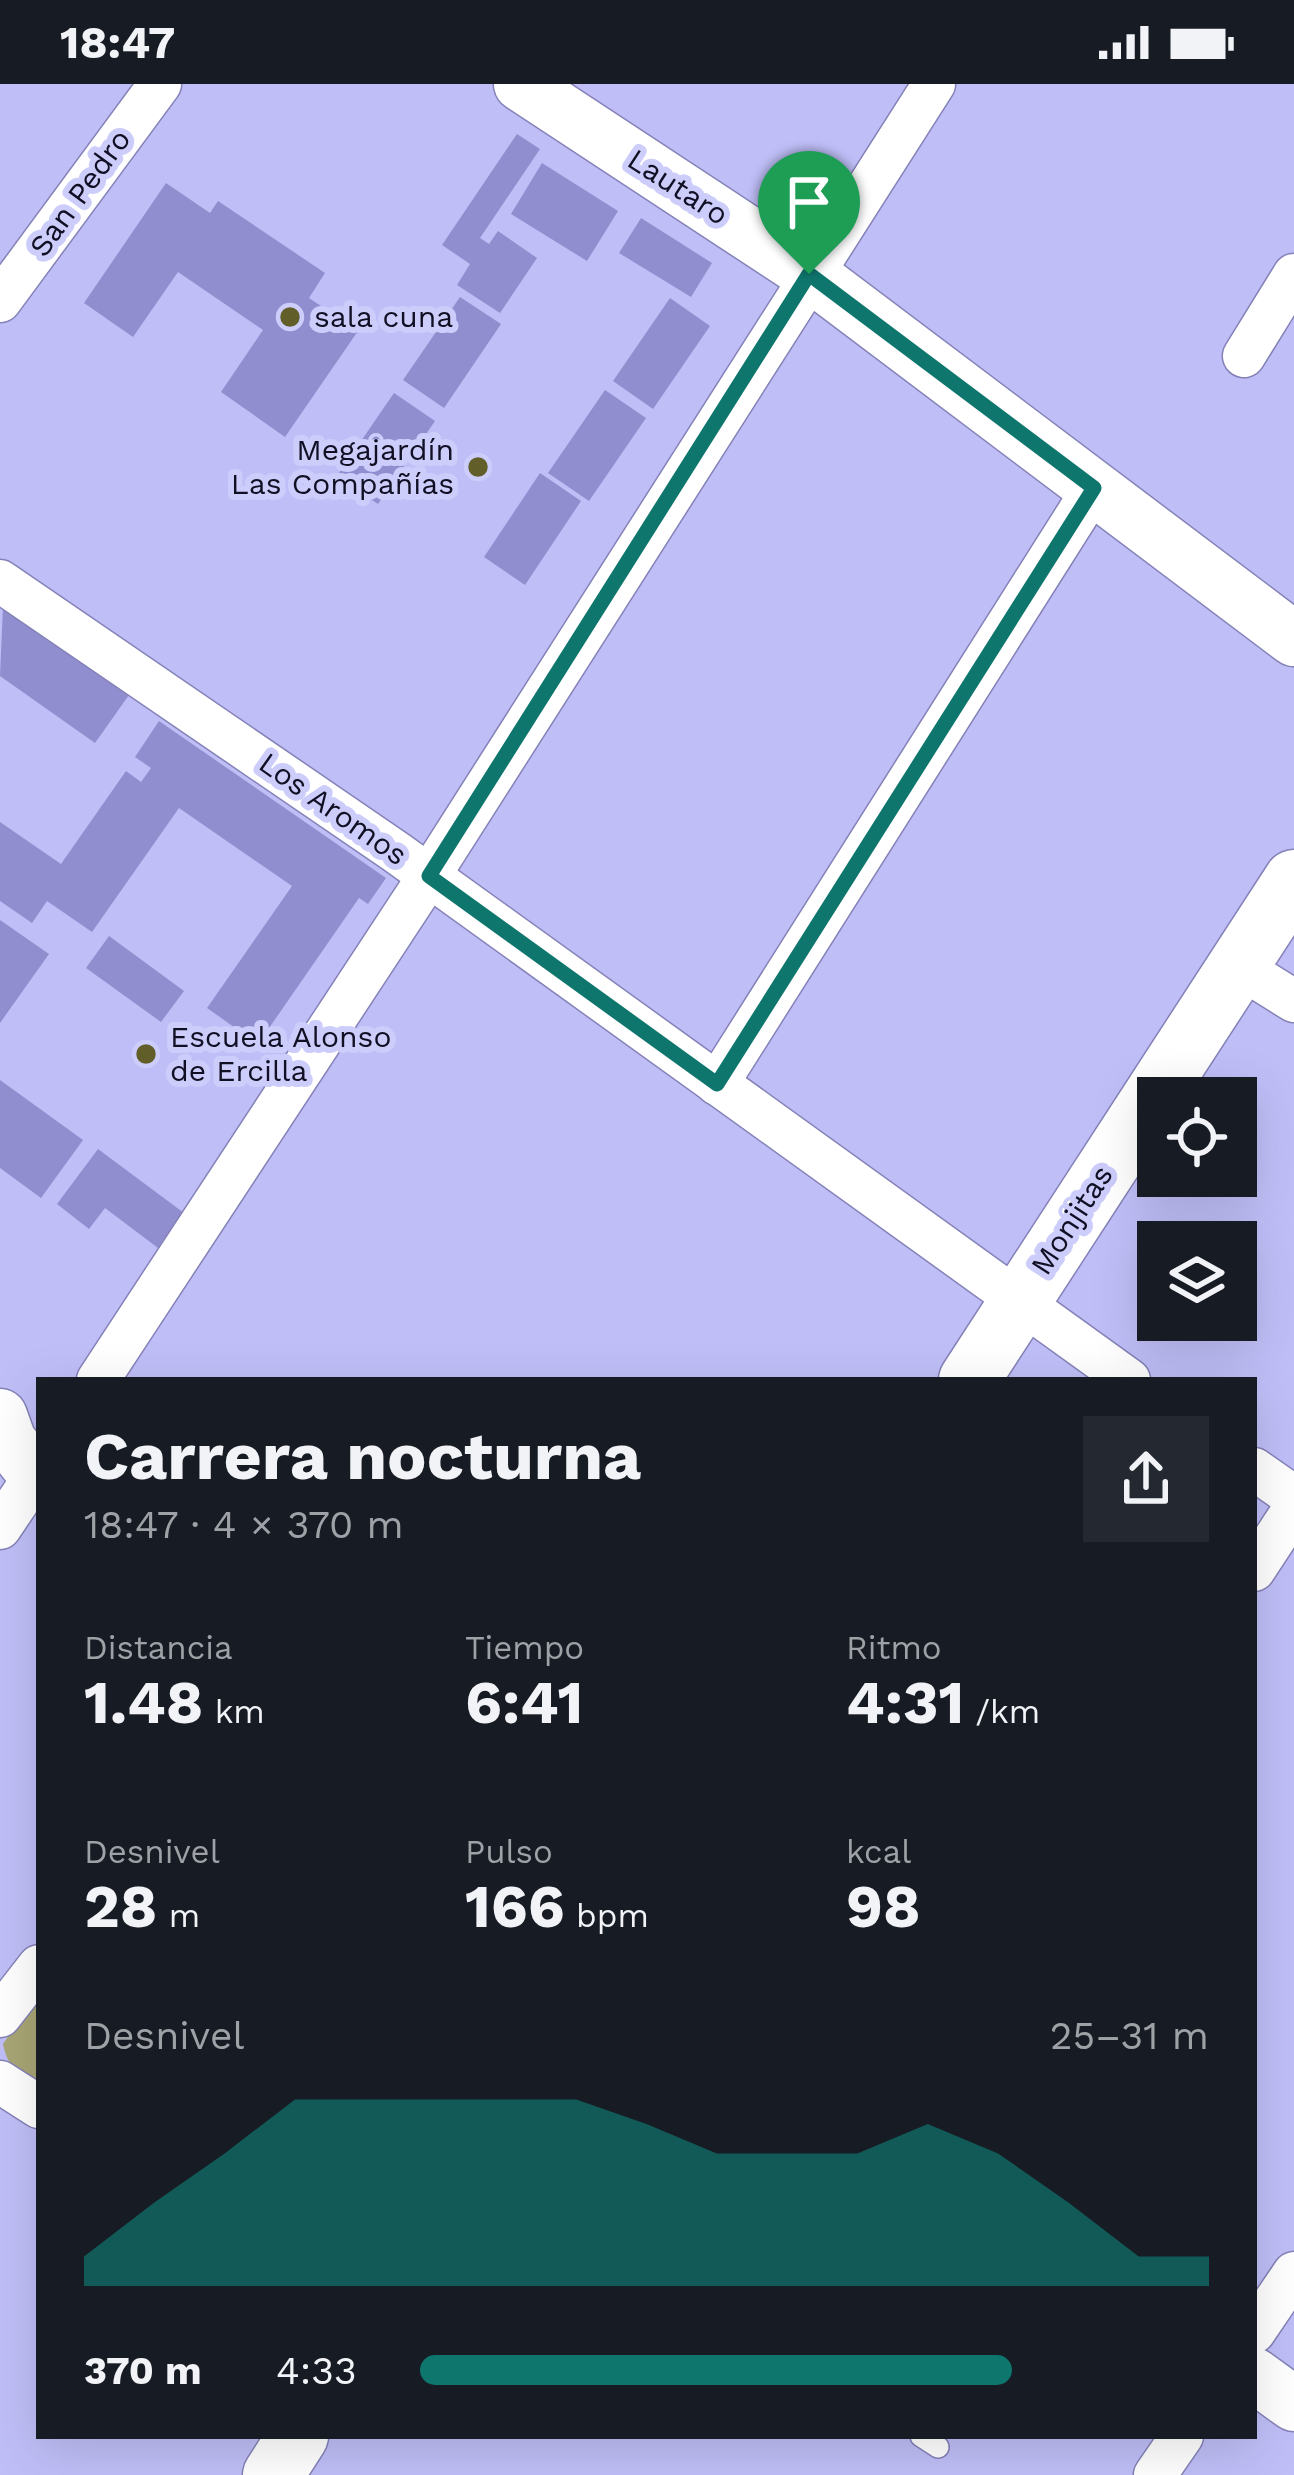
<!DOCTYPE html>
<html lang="es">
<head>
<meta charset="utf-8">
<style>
  body { margin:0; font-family:"Work Sans",sans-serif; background:#242831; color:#f1f3f6; height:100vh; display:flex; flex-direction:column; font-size:45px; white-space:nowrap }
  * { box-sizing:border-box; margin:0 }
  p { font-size:39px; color:#9ea1a6 }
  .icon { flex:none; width:66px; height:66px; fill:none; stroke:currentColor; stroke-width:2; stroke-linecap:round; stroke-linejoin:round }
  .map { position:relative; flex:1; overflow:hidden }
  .drawer { position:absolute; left:36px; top:1293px; width:1221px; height:1062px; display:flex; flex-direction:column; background:#171b24; border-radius:0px; box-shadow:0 12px 48px #0002 }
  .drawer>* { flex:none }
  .tools { position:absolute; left:1137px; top:993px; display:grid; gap:24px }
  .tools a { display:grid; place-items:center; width:120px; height:120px; border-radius:0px; background:#171b24; box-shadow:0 12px 48px #0002; font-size:60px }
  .pin { position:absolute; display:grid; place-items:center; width:102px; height:102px; color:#fff; margin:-123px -51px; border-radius:50% 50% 50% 0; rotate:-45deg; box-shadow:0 0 12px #0007 }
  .pin .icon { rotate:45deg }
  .round { display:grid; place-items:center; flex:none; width:126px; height:126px; border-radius:0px; background:#242831 }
  .overview { display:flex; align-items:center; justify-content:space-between; height:204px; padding:0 48px }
  h1 { font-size:66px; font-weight:700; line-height:90px }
  .metrics { display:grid; grid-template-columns:repeat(3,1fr); gap:18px; height:204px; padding:12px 48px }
  .metrics div { display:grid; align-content:center }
  .metrics b { font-size:60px; font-weight:700 }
  .metrics small { font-size:33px; font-weight:400 }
  .metrics p { font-size:33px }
  .chart { height:336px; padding:24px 48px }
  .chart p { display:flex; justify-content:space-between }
  .chart svg { width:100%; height:216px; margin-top:12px; fill:#0f766e; opacity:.7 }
  ul { padding:0 48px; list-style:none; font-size:39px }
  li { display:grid; grid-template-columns:192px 144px 1fr; align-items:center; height:90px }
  li i { height:30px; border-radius:15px; background:#0f766e }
  .status { display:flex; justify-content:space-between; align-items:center; height:84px; padding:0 60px; background:#171b24; direction:ltr }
  .status svg { height:33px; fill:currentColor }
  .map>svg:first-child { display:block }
</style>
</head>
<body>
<div class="status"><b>18:47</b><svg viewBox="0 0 49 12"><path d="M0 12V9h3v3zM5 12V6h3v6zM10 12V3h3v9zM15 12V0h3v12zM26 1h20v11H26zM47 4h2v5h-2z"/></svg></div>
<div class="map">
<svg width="1294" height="2391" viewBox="0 0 1294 2391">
  <rect width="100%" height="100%" fill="#bfbef7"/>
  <!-- green -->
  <path fill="#a8a575" d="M 39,1907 L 39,2008 C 20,1994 8,1984 3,1960 Z"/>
  <!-- building -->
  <g fill="#918ecf">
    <path d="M 517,50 L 540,65 L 480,154 L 489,160 L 498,147 L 537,174 L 500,229 L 457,201 L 470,180 L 442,161 Z"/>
    <path d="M 542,79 L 618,127 L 587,177 L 511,130 Z"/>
    <path d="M 166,99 L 210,129 L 218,117 L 325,189 L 309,214 L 358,247 L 285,353 L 221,308 L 263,246 L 178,188 L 133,253 L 84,219 Z"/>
    <path d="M 641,134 L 712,179 L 691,213 L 619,169 Z"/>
    <path d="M 460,213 L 501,240 L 444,324 L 403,296 Z"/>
    <path d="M 670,214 L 710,242 L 653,325 L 613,297 Z"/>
    <path d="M 605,306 L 646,334 L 589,417 L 548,389 Z"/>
    <path d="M 394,309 L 435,337 L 378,420 L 337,392 Z"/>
    <path d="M 540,389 L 581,417 L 525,501 L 484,473 Z"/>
    <path d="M 3,523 L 129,611 L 95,659 L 0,592 Z"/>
    <path d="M 159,637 L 386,794 L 368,820 L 359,814 L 258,960 L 207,924 L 292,802 L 179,724 L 92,848 L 47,817 L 32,839 L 0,817 L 0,738 L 61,780 L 126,687 L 141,698 L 151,684 L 135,673 Z"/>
    <path d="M 0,836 L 49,870 L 0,939 Z"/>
    <path d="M 109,852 L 184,907 L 161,938 L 86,884 Z"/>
    <path d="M 0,996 L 83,1056 L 41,1114 L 0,1084 Z"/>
    <path d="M 98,1065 L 184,1129 L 158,1164 L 105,1124 L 89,1145 L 57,1120 Z"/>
  </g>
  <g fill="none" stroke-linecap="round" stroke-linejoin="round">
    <defs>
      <path id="service" d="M 921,2352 L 938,2363"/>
      <g id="minor">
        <path d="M 0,217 L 160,0"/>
        <path d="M 1244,272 L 1294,191"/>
        <path d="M 0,497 L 396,768 L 1129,1296"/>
        <path d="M 1238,882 L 1294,917"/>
        <path d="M 717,1000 L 1094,404"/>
        <path d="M 98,1296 L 429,792 L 934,0"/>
        <path d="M 1254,1385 L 1294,1413"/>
        <path d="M 0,1444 L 39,1386"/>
        <path d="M 1254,1486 L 1294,1425"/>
        <path d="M 0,1932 L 39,1882"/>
        <path d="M 0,1998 L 39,2023"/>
        <path d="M 1254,2248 L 1294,2189"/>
        <path d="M 1155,2391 L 1182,2352"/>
      </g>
      <g id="tertiary">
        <path d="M 521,0 L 810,190 L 1294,555"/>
        <path d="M 0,1332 L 9,1357 L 39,1395"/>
        <path d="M 1254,2291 L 1294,2320"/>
      </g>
      <g id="secondary">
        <path d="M 969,1296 L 1294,796"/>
        <path d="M 273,2391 L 298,2352"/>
      </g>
    </defs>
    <!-- service casing -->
    <use href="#service" stroke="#8482b7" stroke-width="24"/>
    <!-- minor casing -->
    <use href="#minor" stroke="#8482b7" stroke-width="45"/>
    <!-- tertiary casing -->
    <use href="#tertiary" stroke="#8482b7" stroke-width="57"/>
    <!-- secondary casing -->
    <use href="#secondary" stroke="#8482b7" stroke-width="63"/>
    <!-- service -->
    <use href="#service" stroke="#fff" stroke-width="21"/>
    <!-- minor -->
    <use href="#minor" stroke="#fff" stroke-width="42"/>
    <!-- tertiary -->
    <use href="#tertiary" stroke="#fff" stroke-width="54"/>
    <!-- secondary -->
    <use href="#secondary" stroke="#fff" stroke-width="60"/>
  </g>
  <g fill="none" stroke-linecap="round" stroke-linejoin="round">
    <defs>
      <path id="route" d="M 809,190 L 1094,404 L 717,1000 L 429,792 Z"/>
    </defs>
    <!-- route casing -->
    <use href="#route" stroke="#fff" stroke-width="24"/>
    <!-- route -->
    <use href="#route" stroke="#0f766e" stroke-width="15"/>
  </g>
  <!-- markers -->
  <g fill="#615e2a" stroke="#cdcdfb" stroke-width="4.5">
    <circle cx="290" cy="233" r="12"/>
    <circle cx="478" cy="383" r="12"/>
    <circle cx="146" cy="970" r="12"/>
  </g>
  <g text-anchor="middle" stroke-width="12" stroke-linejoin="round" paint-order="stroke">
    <!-- street labels -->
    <g font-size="30" fill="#100f23" stroke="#cdcdfb">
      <text transform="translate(678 103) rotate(33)" y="10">Lautaro</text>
      <text transform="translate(80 109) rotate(-54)" y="10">San Pedro</text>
      <text transform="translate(333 725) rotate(35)" y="10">Los Aromos</text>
      <text transform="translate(1072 1136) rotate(-57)" y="10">Monjitas</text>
    </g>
    <!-- poi labels -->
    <g font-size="30" fill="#100f23" stroke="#cdcdfb" text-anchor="start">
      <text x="314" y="243">sala cuna</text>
      <text x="454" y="376" text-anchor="end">Megajardín<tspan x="454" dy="34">Las Compañías</tspan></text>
      <text x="170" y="963">Escuela Alonso<tspan x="170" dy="34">de Ercilla</tspan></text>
    </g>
  </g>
</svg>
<div class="tools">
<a><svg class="icon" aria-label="locate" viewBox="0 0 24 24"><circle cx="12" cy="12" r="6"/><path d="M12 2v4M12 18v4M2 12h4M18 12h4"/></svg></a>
<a><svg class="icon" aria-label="layers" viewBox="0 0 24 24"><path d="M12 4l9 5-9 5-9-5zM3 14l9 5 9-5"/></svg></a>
</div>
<div class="pin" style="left:809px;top:190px;background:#1e9e55"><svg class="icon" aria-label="arrive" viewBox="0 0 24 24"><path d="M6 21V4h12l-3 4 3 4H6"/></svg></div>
<section class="drawer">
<div class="overview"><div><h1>Carrera nocturna</h1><p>18:47 · 4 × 370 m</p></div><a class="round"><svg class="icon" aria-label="share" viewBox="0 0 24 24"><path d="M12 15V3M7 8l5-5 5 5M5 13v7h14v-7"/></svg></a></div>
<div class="metrics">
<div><p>Distancia</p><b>1.48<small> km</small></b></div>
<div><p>Tiempo</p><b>6:41</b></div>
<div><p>Ritmo</p><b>4:31<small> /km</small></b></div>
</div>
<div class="metrics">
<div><p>Desnivel</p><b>28<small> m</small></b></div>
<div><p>Pulso</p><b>166<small> bpm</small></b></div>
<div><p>kcal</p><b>98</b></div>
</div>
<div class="chart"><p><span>Desnivel</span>25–31 m</p>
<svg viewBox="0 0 160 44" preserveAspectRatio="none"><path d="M0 44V38L10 27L20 17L30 6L40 6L50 6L60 6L70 6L80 11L90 17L100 17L110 17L120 11L130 17L140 27L150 38L160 38V44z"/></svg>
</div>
<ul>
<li><b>370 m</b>4:33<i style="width:75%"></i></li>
</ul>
</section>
</div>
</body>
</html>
